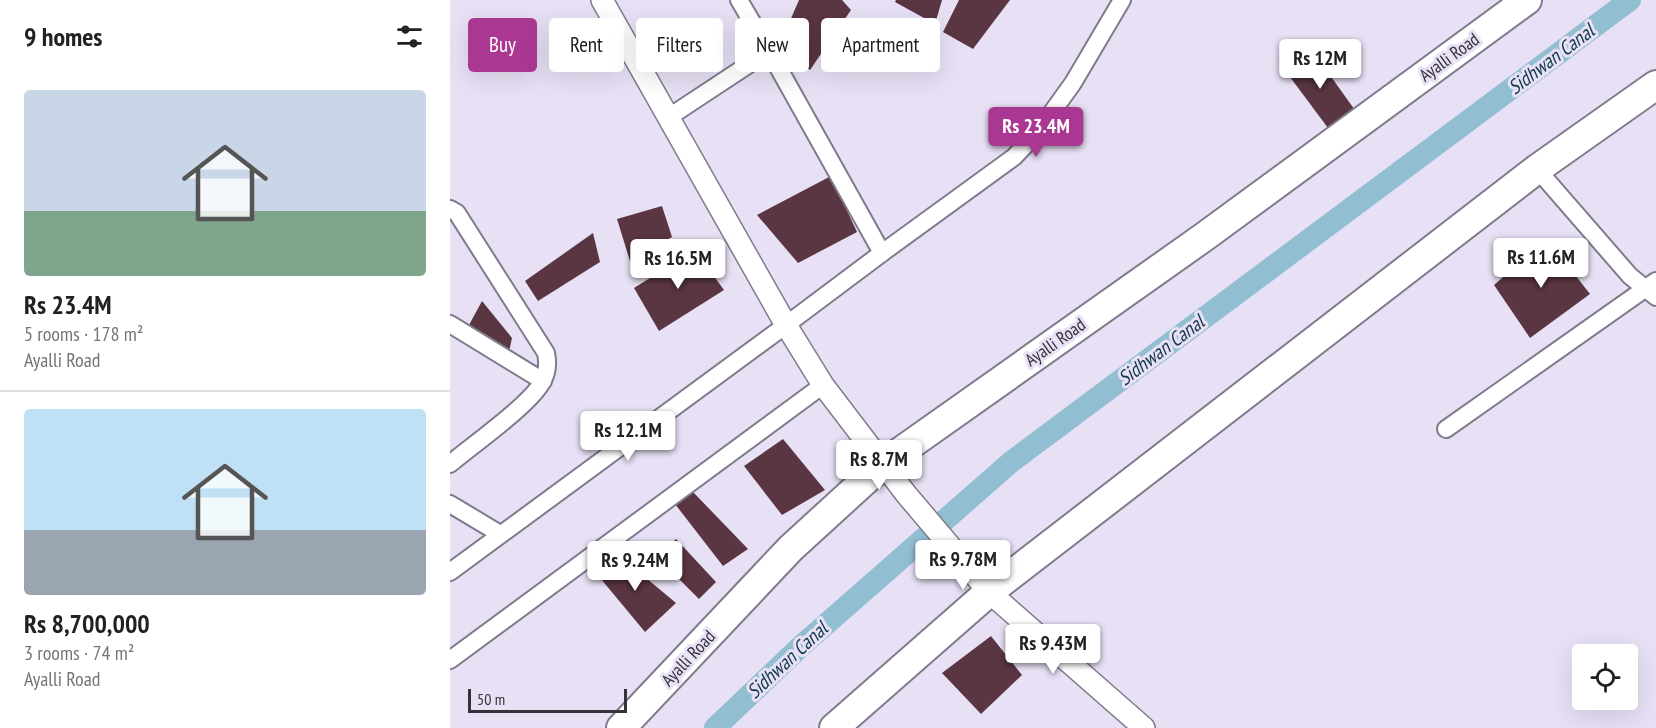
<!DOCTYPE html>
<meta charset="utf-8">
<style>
body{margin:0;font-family:"PT Sans Narrow",sans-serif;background:#f6f6f6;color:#202124;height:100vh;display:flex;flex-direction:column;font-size:22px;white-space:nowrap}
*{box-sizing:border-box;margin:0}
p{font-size:20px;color:#757577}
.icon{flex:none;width:33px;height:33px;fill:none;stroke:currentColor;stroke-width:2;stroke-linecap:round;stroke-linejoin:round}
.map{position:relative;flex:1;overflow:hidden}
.details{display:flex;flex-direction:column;background:#fff;width:450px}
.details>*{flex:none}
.banner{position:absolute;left:18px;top:18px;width:570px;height:54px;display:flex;gap:12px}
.tools{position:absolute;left:1122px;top:644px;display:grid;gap:12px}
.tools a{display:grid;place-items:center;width:66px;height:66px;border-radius:6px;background:#fff;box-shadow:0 6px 24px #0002;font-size:30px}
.scale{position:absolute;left:18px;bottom:15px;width:159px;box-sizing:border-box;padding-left:6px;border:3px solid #35323a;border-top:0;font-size:16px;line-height:21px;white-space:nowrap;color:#35323a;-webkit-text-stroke:4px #e8e1f6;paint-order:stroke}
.price{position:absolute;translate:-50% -51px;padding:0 14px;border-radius:6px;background:#fff;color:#222;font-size:20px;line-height:39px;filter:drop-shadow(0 2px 3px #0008)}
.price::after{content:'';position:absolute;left:50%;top:36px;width:18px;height:14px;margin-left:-9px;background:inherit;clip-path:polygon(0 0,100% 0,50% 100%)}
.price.selected{background:#aa3791;color:#fff}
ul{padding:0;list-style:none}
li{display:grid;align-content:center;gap:12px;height:318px;padding:0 24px}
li+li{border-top:2px solid #e0e0e0}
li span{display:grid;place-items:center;height:186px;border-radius:6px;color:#555}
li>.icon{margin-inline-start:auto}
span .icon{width:108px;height:108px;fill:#fffc;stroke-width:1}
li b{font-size:26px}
h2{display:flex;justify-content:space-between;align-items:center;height:72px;padding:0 24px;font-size:26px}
.pill{padding:0 21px;border-radius:6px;background:#fff;box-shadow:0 6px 24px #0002;font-size:21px;line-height:54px}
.pill.selected{background:#aa3791;color:#fff}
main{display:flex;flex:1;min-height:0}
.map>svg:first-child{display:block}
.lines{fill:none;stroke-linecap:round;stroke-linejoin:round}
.canal{stroke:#92bed2;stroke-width:22}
.building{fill:#5a3642}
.minor-casing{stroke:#807a8d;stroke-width:20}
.tertiary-casing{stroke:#807a8d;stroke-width:24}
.trunk-casing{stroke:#807a8d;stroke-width:32}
.minor{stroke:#fff;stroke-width:16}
.tertiary{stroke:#fff;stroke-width:21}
.trunk{stroke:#fff;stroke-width:28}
.labels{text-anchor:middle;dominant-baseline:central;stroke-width:6;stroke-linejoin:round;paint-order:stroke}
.street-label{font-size:18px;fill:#35323a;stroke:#e8e1f6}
.water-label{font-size:20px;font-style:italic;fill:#123948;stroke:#e8e1f6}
</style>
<main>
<section class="details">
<h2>9 homes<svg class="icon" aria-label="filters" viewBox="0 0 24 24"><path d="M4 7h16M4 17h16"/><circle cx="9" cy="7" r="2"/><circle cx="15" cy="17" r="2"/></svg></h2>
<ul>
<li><span style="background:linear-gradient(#c9d6e8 65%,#7fa58c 0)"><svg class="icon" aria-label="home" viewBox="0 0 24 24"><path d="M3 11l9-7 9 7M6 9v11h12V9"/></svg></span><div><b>Rs 23.4M</b><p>5 rooms · 178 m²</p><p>Ayalli Road</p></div></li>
<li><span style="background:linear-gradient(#bfe0f5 65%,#9aa5b1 0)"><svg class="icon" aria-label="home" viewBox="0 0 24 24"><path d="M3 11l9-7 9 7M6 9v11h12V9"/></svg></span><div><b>Rs 8,700,000</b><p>3 rooms · 74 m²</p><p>Ayalli Road</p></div></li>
</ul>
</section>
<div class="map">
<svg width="1206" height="728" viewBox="0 0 1206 728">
<rect width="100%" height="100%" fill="#e8e1f6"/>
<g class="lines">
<!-- canal -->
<path class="canal" d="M265 728 350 647 561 462 1180 0"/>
</g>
<!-- building -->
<g class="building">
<path d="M349 0H392L401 10 360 70 329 46Z"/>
<path d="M446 0H492L485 24 445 2Z"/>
<path d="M509 0H560L523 49 493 32Z"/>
<path d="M862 50 907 113 881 132 831 65Z"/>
<path d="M381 176 407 232 348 263 307 215Z"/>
<path d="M212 206 222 237 180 261 167 219Z"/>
<path d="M143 233 150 262 88 301 75 281Z"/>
<path d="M1097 239 1140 294 1080 338 1044 285Z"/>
<path d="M245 250 274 290 209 331 184 288Z"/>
<path d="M32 301 62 338 59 352 19 325Z"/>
<path d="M333 439 375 490 332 515 294 466Z"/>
<path d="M243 492 298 549 273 566 225 504Z"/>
<path d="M226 539 266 582 249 599 207 557Z"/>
<path d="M166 553 226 603 195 632 146 573Z"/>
<path d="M541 636 572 675 531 714 492 673Z"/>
</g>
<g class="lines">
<!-- minor casing -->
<g class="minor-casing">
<g id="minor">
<path d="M219 117 319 51 289 0"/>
<path d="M1087 169 1180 276 1206 297"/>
<path d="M0 209 7 213 96 353C98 363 98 371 93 380 84 402 21 446 0 464"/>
<path d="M432 253 564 157 587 133 623 83 672 0"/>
<path d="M0 324 93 381"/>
<path d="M996 429 1206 281"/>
<path d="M0 504 50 534"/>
<path d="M0 572 336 325 432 253 319 51"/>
<path d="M0 660 373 385"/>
</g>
</g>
<!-- tertiary casing -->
<g class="tertiary-casing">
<path id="tertiary" d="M152 0 336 325 373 385 456 494 539 592 694 728"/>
</g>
<!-- trunk casing -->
<g class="trunk-casing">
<g id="trunk">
<path d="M171 728 341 548 433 464 754 237 1077 0"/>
<path d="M384 728 539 592 1087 169 1206 85"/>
</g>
</g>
<!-- minor -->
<use href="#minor" class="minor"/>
<!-- tertiary -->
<use href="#tertiary" class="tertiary"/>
<!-- trunk -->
<use href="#trunk" class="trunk"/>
</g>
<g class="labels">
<!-- street labels -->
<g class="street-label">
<text transform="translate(999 57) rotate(-36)">Ayalli Road</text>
<text transform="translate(605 342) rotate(-35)">Ayalli Road</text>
<text transform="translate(238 658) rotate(-47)">Ayalli Road</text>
</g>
<!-- water labels -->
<g class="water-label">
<text transform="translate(1101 59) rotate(-37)">Sidhwan Canal</text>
<text transform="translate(711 350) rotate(-37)">Sidhwan Canal</text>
<text transform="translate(337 660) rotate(-43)">Sidhwan Canal</text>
</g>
</g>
</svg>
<div class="tools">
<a><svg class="icon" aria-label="locate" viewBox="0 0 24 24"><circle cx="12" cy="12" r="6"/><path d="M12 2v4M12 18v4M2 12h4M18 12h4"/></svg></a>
</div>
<div class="scale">50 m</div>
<b class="price" style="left:870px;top:90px">Rs 12M</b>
<b class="price selected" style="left:586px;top:158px">Rs 23.4M</b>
<b class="price" style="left:1091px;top:289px">Rs 11.6M</b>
<b class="price" style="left:228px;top:290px">Rs 16.5M</b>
<b class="price" style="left:178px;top:462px">Rs 12.1M</b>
<b class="price" style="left:429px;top:491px">Rs 8.7M</b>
<b class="price" style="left:513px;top:591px">Rs 9.78M</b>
<b class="price" style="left:185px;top:592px">Rs 9.24M</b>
<b class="price" style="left:603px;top:675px">Rs 9.43M</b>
<div class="banner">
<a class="pill selected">Buy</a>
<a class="pill">Rent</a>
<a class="pill">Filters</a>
<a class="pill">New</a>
<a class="pill">Apartment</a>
</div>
</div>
</main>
